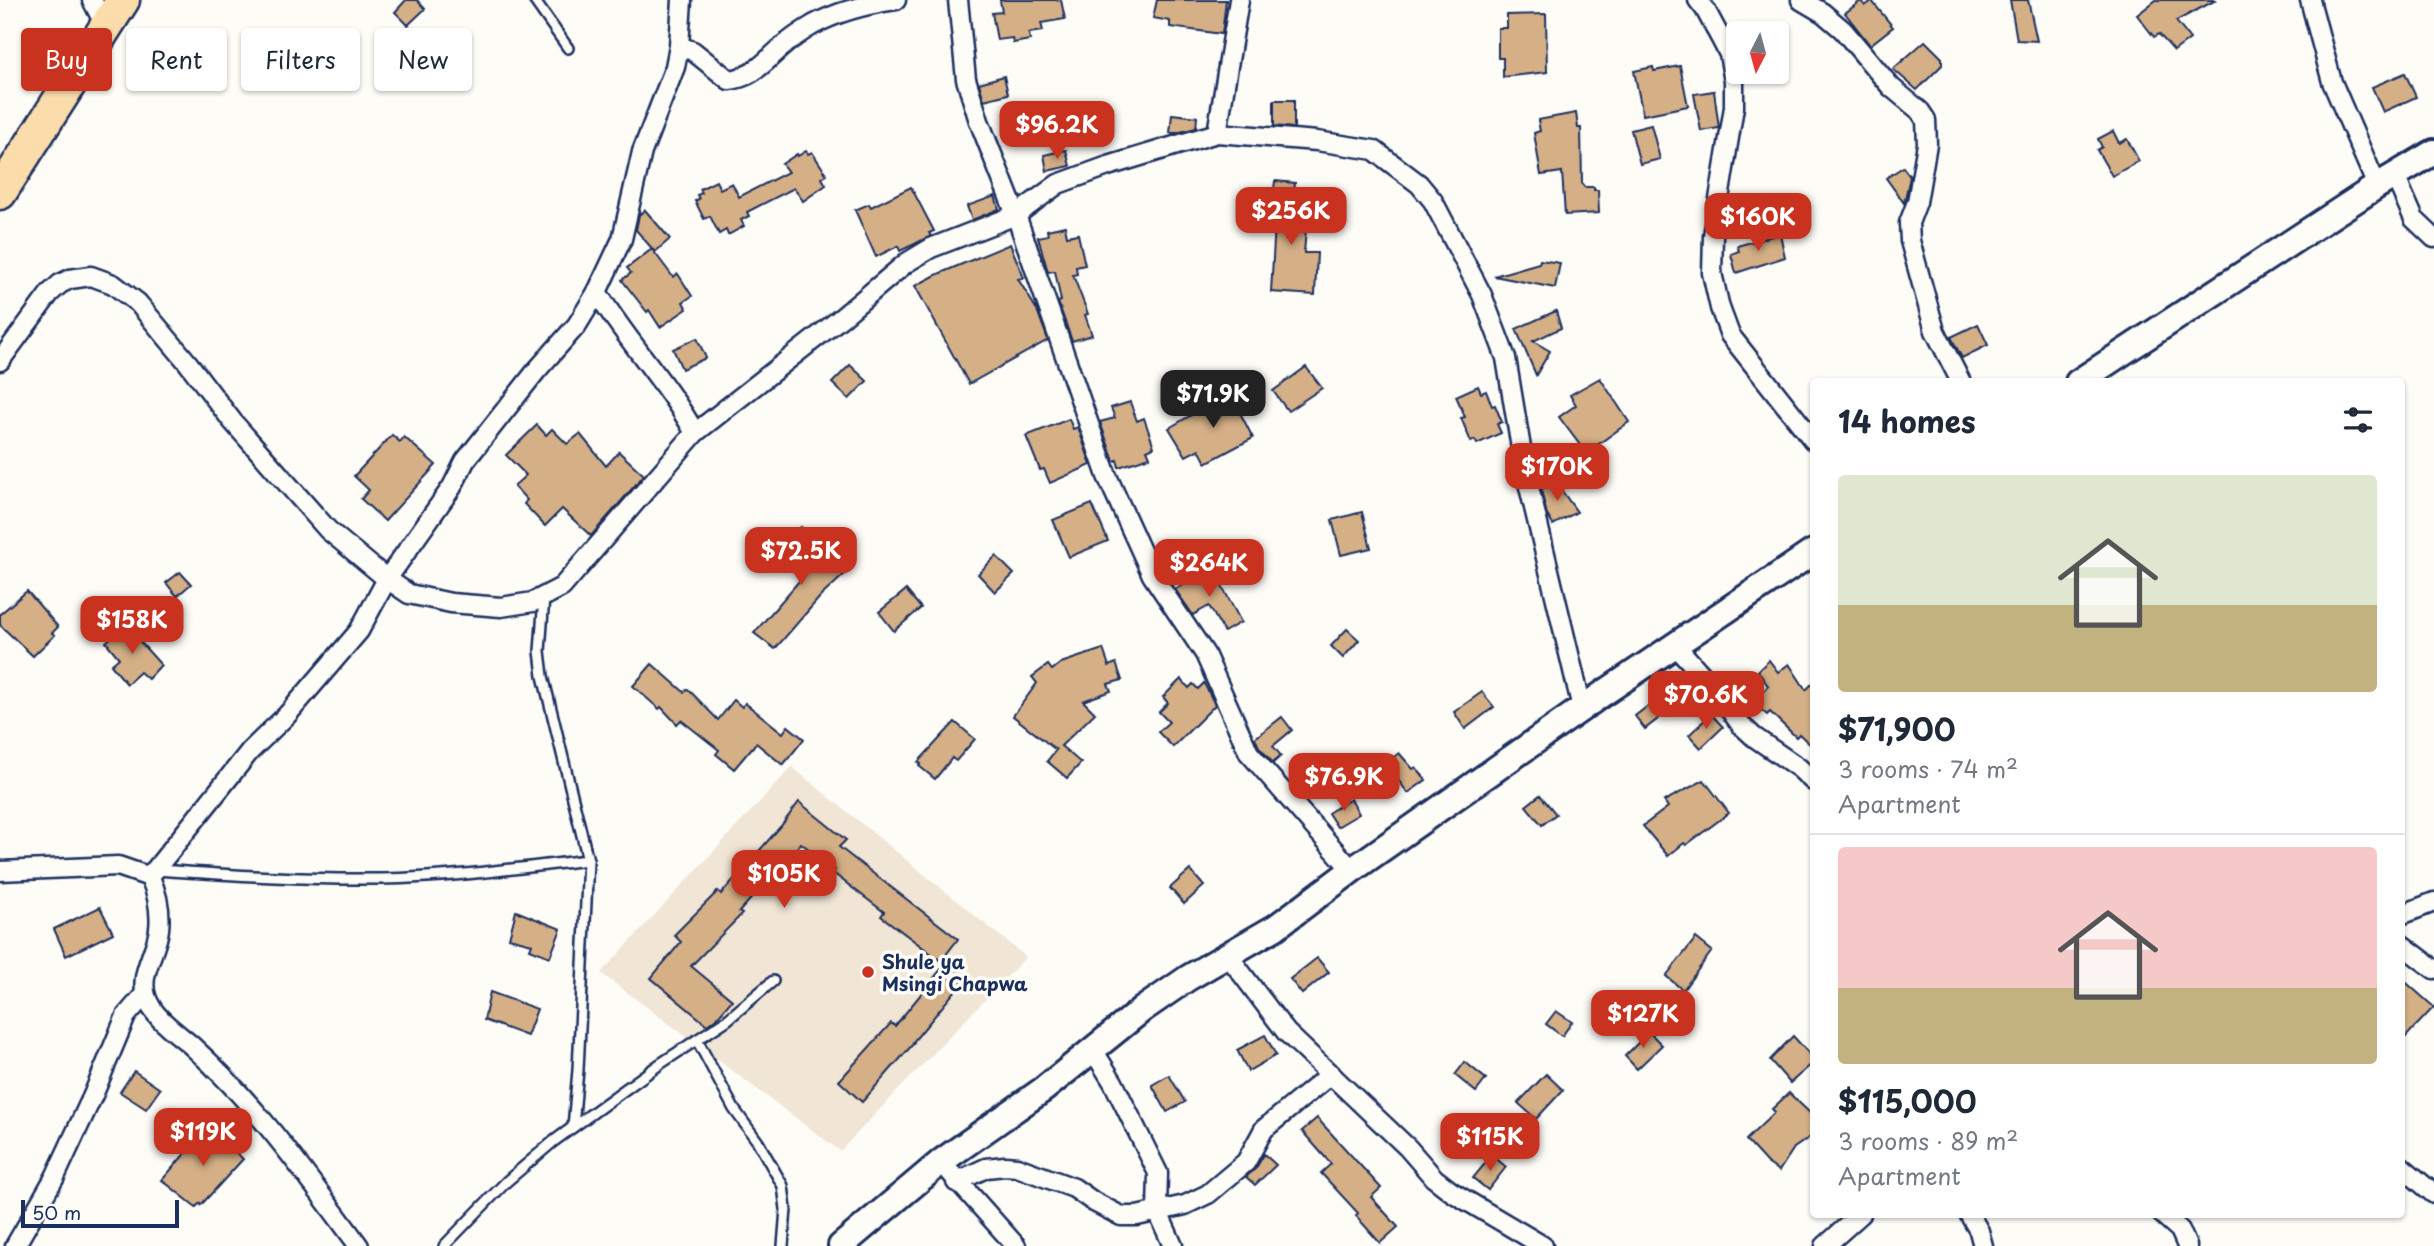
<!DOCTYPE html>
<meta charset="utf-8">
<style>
body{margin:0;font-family:"Playpen Sans",sans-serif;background:#f2f2f3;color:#1f2937;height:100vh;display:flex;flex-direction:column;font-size:26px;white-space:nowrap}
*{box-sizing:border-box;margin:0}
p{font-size:23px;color:#747a83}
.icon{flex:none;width:38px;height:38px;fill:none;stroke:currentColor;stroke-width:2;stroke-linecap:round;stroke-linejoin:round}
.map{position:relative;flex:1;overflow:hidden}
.details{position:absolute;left:1810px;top:378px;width:595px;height:840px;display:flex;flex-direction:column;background:#fff;border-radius:7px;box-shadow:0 2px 5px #0004}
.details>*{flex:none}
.top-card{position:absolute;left:21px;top:28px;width:665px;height:63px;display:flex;gap:14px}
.needle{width:46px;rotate:186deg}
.fabs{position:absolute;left:1726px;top:21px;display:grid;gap:14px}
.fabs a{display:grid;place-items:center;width:63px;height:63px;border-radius:7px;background:#fff;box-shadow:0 2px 5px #0004;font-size:35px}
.scale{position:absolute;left:21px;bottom:18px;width:158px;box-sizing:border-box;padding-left:7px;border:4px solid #1b2f5e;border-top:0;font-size:19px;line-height:24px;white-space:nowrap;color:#1b2f5e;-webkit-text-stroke:5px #fdfcf7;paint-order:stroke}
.price{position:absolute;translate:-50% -60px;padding:0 16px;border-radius:14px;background:#c8321e;color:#fff;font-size:23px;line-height:46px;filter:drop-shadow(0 2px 4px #0008)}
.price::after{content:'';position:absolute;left:50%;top:42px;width:21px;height:16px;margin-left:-10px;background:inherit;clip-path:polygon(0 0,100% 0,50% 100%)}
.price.current{background:#222;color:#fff}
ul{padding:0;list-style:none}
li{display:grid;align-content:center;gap:14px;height:371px;padding:0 28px}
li+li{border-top:2px solid #e0e1e3}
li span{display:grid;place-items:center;height:217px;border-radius:7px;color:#555}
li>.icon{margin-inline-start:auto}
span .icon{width:126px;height:126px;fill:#fffc;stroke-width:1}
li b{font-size:30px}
h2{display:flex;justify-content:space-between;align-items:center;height:84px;padding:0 28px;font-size:30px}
.pill{padding:0 24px;border-radius:7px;background:#fff;box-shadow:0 2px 5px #0004;font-size:24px;line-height:63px}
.pill.current{background:#c8321e;color:#fff}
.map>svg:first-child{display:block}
.built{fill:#f1e5d5}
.building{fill:#d5b087;stroke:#1b2f5e;stroke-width:2}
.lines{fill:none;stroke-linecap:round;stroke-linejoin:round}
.lane-casing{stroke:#1b2f5e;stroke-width:14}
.street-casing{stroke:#1b2f5e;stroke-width:23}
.secondary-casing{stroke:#1b2f5e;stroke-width:30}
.highway-casing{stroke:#1b2f5e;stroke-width:37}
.lane{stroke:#fdfcf7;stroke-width:9}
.street{stroke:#fdfcf7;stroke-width:18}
.secondary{stroke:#fdfcf7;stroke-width:24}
.highway{stroke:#fbddab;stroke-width:32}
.poi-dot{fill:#c8321e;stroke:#fdfcf7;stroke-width:2.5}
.labels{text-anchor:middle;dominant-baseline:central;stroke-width:7;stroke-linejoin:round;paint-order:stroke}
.poi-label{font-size:19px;font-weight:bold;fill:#1b2f5e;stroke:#fdfcf7;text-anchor:start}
</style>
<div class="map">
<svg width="2434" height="1246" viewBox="0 0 2434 1246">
<rect width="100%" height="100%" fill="#fdfcf7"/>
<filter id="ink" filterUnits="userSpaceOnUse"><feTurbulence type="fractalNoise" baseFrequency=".0143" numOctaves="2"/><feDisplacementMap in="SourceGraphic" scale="14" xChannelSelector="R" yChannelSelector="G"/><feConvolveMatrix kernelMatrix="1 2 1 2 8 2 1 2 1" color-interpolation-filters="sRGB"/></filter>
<g filter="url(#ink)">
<!-- built -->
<path class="built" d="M792 767 1026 957 840 1151 601 973Z"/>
<!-- building -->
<g class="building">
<path d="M406 0H417L425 9 408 25 395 12Z"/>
<path d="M1000 0H1061L1065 19 1041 23 1043 31 1029 33 1030 40 1013 43 1012 38 997 40 992 13 1002 12Z"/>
<path d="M1157 0H1226L1222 34 1170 27V21L1153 18Z"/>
<path d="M2010 0H2028L2037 41 2017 40Z"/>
<path d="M2156 0H2216L2176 21 2190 39 2174 51 2159 34 2154 37 2137 15Z"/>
<path d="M1861 1 1865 6 1872 1 1893 27 1870 45 1845 13Z"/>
<path d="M1546 14 1547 72 1503 77V58H1498V28H1507V15Z"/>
<path d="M1925 41 1942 58V65L1917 90 1893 69Z"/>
<path d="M1680 66 1688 106 1643 115 1634 71 1653 67 1654 71Z"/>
<path d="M2405 73 2416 97 2383 112 2372 87Z"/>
<path d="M1004 76 1008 94 984 100 979 83Z"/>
<path d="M1714 91 1719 128 1701 131 1694 94Z"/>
<path d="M1274 100H1294V128L1274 126Z"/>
<path d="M1576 113 1578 128H1581L1582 183 1584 187H1594V190H1598L1599 213 1565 215 1562 172 1541 175 1534 133 1540 131 1538 120Z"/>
<path d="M1172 114 1197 117 1196 128 1176 133H1170Z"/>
<path d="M1651 125 1660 159 1640 164 1631 130Z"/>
<path d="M2113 131 2119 143 2127 139 2139 161 2112 176 2097 150 2102 147 2098 139Z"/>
<path d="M1066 150 1070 166 1047 171 1044 155Z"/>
<path d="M806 151 808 154 812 152 827 175 822 178 826 185 803 201 794 188 747 212 749 216 741 220 744 226 728 235 726 230 719 234 710 216 704 219 695 201 699 199 697 195 702 193 700 189 716 181 720 189 732 183 739 197 788 172 782 164 797 154 798 156Z"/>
<path d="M1903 167 1910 177 1904 203 1886 178Z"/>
<path d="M1275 181 1295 183 1292 215 1307 217 1304 253H1317L1315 295 1271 292 1276 206H1272Z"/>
<path d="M911 187 934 231 929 233 931 236 900 251 898 246 876 257 855 210 869 204 871 207Z"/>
<path d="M995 196 999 209 972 220 967 206Z"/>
<path d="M645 210 670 239 655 252 636 230 639 215Z"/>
<path d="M1065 226 1067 236 1078 234 1085 265 1076 267 1077 274 1073 275 1088 314 1085 315 1092 335 1072 341 1058 302 1061 301 1055 271 1048 272 1038 237 1048 235 1047 230Z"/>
<path d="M1780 234 1785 257 1736 273 1731 254 1739 251 1737 246Z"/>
<path d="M1010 244 1024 278 1018 279 1037 310 1048 340 969 384 915 286 936 275Z"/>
<path d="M652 249 673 277 678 274 692 296 683 302 687 309 660 327 649 310 647 312 622 280 631 273 627 268Z"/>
<path d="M1540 260 1560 263 1555 288 1494 276 1539 263Z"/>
<path d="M1556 311 1561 328 1533 341 1550 351 1536 375 1516 329Z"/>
<path d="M1978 324 1988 345 1962 358 1951 337Z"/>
<path d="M697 338 706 358 682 369 673 349Z"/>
<path d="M850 365 867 381 849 399 832 383Z"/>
<path d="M1306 367 1322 388 1288 411 1273 391Z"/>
<path d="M1600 378 1629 422 1586 453 1559 417 1576 405 1570 395Z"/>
<path d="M1478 386 1481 393 1486 391 1492 406 1495 405 1502 422 1497 424 1501 433 1477 444 1475 440 1471 442 1461 418 1465 417 1456 396Z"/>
<path d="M1231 395 1253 438 1206 463 1199 449 1186 456 1169 428 1207 406Z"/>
<path d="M1130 402 1137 421 1144 418 1154 447 1147 450 1150 457 1119 467 1117 460 1114 461 1100 422 1115 418 1111 408Z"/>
<path d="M1069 419 1073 429 1078 427 1091 465 1050 483 1044 469 1040 470 1026 436Z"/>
<path d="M537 425 546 435 552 429 567 444 580 434 606 466 619 452 644 475 591 536 562 509 545 526 524 504 527 500 514 486 526 475 506 455Z"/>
<path d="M392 435 400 442 404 437 436 465 385 521 361 499 369 490 354 476Z"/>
<path d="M1554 480 1577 512 1553 525 1547 515 1541 490Z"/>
<path d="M1092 504 1108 541 1069 557 1053 520Z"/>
<path d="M1362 512 1371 548 1341 555 1332 520Z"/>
<path d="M801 527 846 573 820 597 775 649 754 633 806 573 781 546Z"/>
<path d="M996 556 1014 574 995 592 978 574Z"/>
<path d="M1213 569 1241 622 1224 632 1209 606 1193 615 1175 589Z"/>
<path d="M180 572 191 584 177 596 166 583Z"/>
<path d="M906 590 921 608 894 631 879 612Z"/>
<path d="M27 591 58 627 52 633 55 635 33 656 0 625V614Z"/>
<path d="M125 625 161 665 148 679 140 672 127 684 111 665 119 658 106 642Z"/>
<path d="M1347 629 1359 640 1343 658 1331 646Z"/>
<path d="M1103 649 1109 666 1116 663 1122 680 1108 684 1111 691 1083 701 1095 713 1061 746 1081 763 1067 778 1047 761 1056 750 1013 716 1037 683 1032 677 1048 665 1052 670 1061 663Z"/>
<path d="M1769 660 1778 672 1789 664 1806 690 1813 683V747L1799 734 1796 737 1770 712 1767 715 1753 703 1768 686 1758 671Z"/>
<path d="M652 664 684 692 688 689 718 720 734 700 742 707 745 703 783 733 788 726 804 739 783 765 756 743 734 769 716 754 719 750 681 720 677 724 661 707 659 709 633 686Z"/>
<path d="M1181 679 1189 688 1193 684 1198 689 1204 683 1215 705 1173 747 1158 732 1169 722 1159 712 1168 703 1163 697Z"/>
<path d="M1482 692 1494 707 1465 729 1454 712Z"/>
<path d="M1657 699 1667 712 1645 729 1635 716Z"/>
<path d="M1711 714 1723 727 1701 748 1689 735Z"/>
<path d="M1282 717 1292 730 1273 746 1281 756 1273 763 1259 747 1255 738Z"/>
<path d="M955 722 975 739 956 761 952 758 935 779 919 766 921 764 918 762Z"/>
<path d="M1399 753 1413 769 1416 767 1426 780 1408 793 1386 764Z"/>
<path d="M1704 780 1729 813 1686 845 1684 843 1668 856 1643 826 1668 807 1664 801Z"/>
<path d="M1540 795 1556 814 1542 825 1526 806Z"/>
<path d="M1351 799 1359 814 1337 827 1328 813Z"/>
<path d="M799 802 846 840 839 847 958 939 941 961 881 916 884 912 833 873 835 870 801 843 739 912 742 914 691 966 732 1000 716 1019 707 1025 651 978 681 942 674 935 718 891 721 894 781 826Z"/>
<path d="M1190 870 1204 886 1184 904 1170 888Z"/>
<path d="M100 907 113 933 66 956 54 929Z"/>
<path d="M516 911 561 929 550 957 530 949 532 944 509 938Z"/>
<path d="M1696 938 1712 951 1683 990 1666 976Z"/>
<path d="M1317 958 1329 972 1302 994 1290 979Z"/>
<path d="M947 962 966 978 913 1042 914 1043 862 1102 839 1081 891 1023 895 1026Z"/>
<path d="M2401 978 2434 1007 2401 1042Z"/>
<path d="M490 992 537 1009 527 1036 484 1020Z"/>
<path d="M1556 1011 1572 1022 1562 1036 1546 1024Z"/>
<path d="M1649 1032 1662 1045 1637 1069 1625 1056Z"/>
<path d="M1265 1035 1276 1055 1248 1071 1237 1050Z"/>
<path d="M1793 1036 1813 1058V1063L1790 1083 1770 1060Z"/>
<path d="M1465 1062 1486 1079 1476 1092 1455 1075Z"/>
<path d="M134 1071 160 1089 146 1109 120 1092Z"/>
<path d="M1546 1074 1563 1090 1536 1119 1518 1103Z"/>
<path d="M1169 1075 1185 1102 1167 1112 1152 1085Z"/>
<path d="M1789 1093 1813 1116V1135L1794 1148 1779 1171 1767 1163 1746 1140 1775 1112 1772 1109Z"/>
<path d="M1317 1118 1381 1188 1371 1197 1398 1227 1380 1243 1356 1216 1358 1213 1321 1173 1331 1164 1302 1131Z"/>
<path d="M208 1127 243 1159 201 1205 200 1203 196 1207 162 1180Z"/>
<path d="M1264 1154 1276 1165 1255 1185 1246 1177 1256 1168Z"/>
<path d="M1492 1155 1506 1167 1488 1190 1473 1178Z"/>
</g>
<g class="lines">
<!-- lane casing -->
<g class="lane-casing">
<g id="lane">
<path d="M534 0 568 48"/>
<path d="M544 597 540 651 543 676 588 860 578 1070 573 1127"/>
<path d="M157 870C231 875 306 880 381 879 448 878 521 868 588 860"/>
<path d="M697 1040 734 1109 758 1142 783 1186 786 1209 783 1246"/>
<path d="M444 1246 507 1181 554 1141 660 1064 727 1020 773 981"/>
</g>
</g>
<!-- street casing -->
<g class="street-casing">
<g id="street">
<path d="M92 0 106 27"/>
<path d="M958 0 966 79 979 121 1016 215 1107 476 1152 575 1205 654 1249 753 1352 870"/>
<path d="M1698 0 1705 9 1729 54 1734 81V107L1713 236 1712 273 1720 308 1730 335 1813 440"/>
<path d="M1801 0 1823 13 1843 30 1891 87 1920 111 1926 120 1927 144 1917 202 1909 223 1910 241 1935 331 1961 382"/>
<path d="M2310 0 2332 82 2377 186"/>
<path d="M679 46 693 51 729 80C754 77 764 62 782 47 791 39 803 31 813 25 839 11 867 4 896 0"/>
<path d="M1217 133 1239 0"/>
<path d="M2395 176 2414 219 2434 238"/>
<path d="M597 292C627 341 667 383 695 433"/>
<path d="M0 361 50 293 60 284 70 279 91 276 113 284 138 303 188 363 233 422 328 530 387 579 409 594 451 603 501 607 533 602 562 587 695 433 841 318 906 263 931 248 1016 215 1058 184 1108 166 1217 133 1317 141 1374 150 1419 184 1433 201 1482 295 1506 358 1524 466 1582 708"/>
<path d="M1676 646 1717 692 1741 725 1754 737 1799 768 1813 781"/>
<path d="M0 871 118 866 150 877C157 893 161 911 159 929 157 951 139 973 146 996 153 1018 176 1032 192 1046 257 1105 307 1176 359 1246"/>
<path d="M147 876 155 870 250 751 287 715 359 631 387 579 452 487 465 461 537 370 577 325 597 292 622 239 642 152 675 67 679 46 682 0"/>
<path d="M2401 915 2434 902"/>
<path d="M2401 944 2434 969"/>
<path d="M1227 954 1286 1032 1408 1148 1434 1178 1452 1192 1543 1246"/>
<path d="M1093 1050 1113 1082 1158 1173 1157 1210 1173 1246"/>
<path d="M2401 1166 2434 1194"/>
<path d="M950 1172 1016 1246"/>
<path d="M956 1182 986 1168 1005 1166 1017 1167 1074 1188 1094 1202 1121 1216H1137L1185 1205 1208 1194 1246 1162 1264 1129 1331 1074"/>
<path d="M1969 1214 1979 1231 1983 1246"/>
<path d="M2162 1214 2180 1230 2187 1246"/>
<path d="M15 1246 55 1177 94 1093 126 1016 145 994"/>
<path d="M1825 1246 1861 1214"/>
</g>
</g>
<!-- secondary casing -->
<g class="secondary-casing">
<g id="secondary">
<path d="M2078 382 2377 186 2434 152"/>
<path d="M841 1246 942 1161 1044 1089 1143 1009 1188 978 1276 927 1352 870 1601 695 1813 552"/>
</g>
</g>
<!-- highway casing -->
<g class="highway-casing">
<path id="highway" d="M0 193 123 0"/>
</g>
<!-- lane -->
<use href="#lane" class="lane"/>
<!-- street -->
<use href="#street" class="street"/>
<!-- secondary -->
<use href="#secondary" class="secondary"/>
<!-- highway -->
<use href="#highway" class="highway"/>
</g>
</g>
<!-- markers -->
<circle class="poi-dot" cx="868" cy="972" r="7"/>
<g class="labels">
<!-- poi labels -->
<g class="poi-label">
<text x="882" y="961">Shule ya<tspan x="882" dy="22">Msingi Chapwa</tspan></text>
</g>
</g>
</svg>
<div class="fabs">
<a><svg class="needle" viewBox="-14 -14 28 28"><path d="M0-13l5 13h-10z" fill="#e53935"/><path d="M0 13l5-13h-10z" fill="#747a83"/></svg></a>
</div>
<div class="scale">50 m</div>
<b class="price" style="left:1057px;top:161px">$96.2K</b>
<b class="price" style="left:1291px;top:247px">$256K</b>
<b class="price" style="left:1758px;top:253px">$160K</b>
<b class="price current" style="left:1213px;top:430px">$71.9K</b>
<b class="price" style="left:1557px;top:503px">$170K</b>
<b class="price" style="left:801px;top:587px">$72.5K</b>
<b class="price" style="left:1209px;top:599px">$264K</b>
<b class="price" style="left:132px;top:656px">$158K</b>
<b class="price" style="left:1706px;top:731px">$70.6K</b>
<b class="price" style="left:1344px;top:813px">$76.9K</b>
<b class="price" style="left:784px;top:910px">$105K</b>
<b class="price" style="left:1643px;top:1050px">$127K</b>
<b class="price" style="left:203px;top:1168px">$119K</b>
<b class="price" style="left:1490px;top:1173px">$115K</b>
<div class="top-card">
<a class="pill current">Buy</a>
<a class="pill">Rent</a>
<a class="pill">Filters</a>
<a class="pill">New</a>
</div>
<section class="details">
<h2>14 homes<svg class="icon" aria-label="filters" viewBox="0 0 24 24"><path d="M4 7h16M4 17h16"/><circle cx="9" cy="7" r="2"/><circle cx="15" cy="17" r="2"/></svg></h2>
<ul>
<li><span style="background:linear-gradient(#dfe7d0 60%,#c2b280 0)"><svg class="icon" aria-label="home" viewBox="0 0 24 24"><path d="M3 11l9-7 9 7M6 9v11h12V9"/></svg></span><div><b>$71,900</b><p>3 rooms · 74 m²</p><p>Apartment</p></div></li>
<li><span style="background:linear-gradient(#f6c9c9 65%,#c2b280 0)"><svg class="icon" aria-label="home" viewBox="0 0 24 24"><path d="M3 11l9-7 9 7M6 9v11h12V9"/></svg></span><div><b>$115,000</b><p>3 rooms · 89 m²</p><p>Apartment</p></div></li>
</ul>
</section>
</div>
